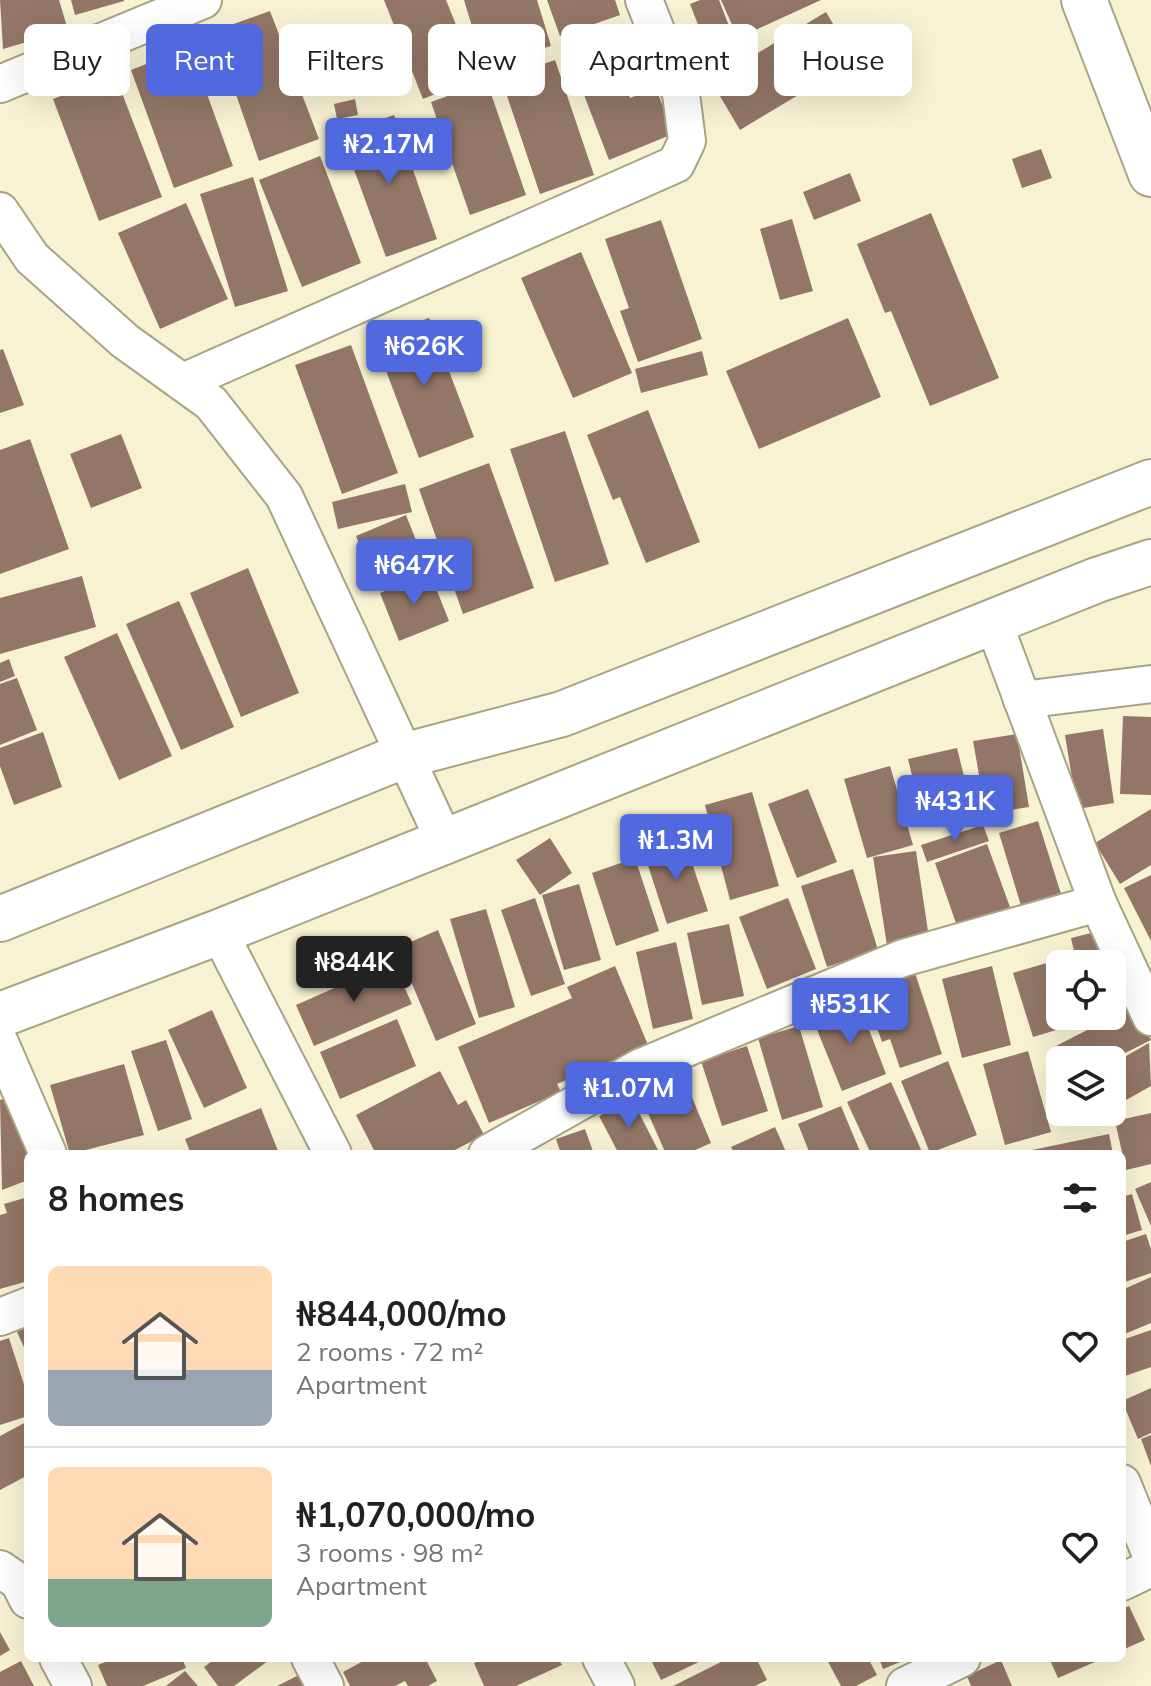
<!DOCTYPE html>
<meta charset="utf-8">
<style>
body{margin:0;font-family:Mulish,sans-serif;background:#f2f2f2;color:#202124;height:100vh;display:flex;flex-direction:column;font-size:30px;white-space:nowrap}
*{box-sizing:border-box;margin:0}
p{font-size:26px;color:#757577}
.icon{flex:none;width:44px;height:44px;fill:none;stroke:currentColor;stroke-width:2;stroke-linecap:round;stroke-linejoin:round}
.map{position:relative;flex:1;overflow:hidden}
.side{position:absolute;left:24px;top:1150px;width:1102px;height:512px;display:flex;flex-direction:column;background:#fff;border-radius:12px;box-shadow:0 8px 32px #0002}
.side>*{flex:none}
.hud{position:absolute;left:24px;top:24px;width:1104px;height:72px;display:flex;gap:16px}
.controls{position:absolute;left:1046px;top:950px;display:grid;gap:16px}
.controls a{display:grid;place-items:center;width:80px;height:80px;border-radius:12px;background:#fff;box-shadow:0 8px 32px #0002;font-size:40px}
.price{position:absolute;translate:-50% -68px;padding:0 18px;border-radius:8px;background:#5169df;color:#fff;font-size:26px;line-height:52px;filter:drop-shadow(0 2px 4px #0008)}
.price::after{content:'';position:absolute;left:50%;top:48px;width:24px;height:18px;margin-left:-12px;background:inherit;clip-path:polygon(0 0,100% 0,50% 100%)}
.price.selected{background:#222;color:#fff}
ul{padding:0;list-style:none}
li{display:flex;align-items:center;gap:24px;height:200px;padding:0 24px}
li+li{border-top:2px solid #e0e0e0}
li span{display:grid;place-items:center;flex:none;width:224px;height:160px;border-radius:12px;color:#555}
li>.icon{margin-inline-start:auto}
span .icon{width:96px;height:96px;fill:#fffc;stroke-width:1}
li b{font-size:34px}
h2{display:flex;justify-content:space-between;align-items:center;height:96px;padding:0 24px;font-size:34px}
.pill{padding:0 28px;border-radius:12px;background:#fff;box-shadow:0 8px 32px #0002;font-size:28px;line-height:72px}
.pill.selected{background:#5169df;color:#fff}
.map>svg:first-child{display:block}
.building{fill:#937667}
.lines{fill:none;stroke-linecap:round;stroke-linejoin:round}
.minor-casing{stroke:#a8a385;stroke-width:40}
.tertiary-casing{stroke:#a8a385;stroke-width:48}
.minor{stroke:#fff;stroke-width:36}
.tertiary{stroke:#fff;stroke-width:44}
</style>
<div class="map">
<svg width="1151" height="1686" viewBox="0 0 1151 1686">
<rect width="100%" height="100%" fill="#f7f2d2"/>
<!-- building -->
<g class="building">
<path d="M0 0H59L68 30 3 49Z"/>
<path d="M71 0H124V1L75 15Z"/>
<path d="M384 0H446L477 77 423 99Z"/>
<path d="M464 0H537L551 46 484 66Z"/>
<path d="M547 0H615L620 15 560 36Z"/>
<path d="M700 0H719L737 47 711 58 690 4Z"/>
<path d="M721 0H821L738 38Z"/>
<path d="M270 11 319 139 259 161 214 31Z"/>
<path d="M826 12 855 61 740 130 711 81Z"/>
<path d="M190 47 233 166 174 188 131 70Z"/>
<path d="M613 54 630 98 656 88 673 134 609 160 574 69Z"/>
<path d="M362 57 369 86 343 93 336 63Z"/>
<path d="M555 60 594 175 540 194 501 78Z"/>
<path d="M115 75 162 197 99 221 53 99Z"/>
<path d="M487 82 526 195 470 215 431 102Z"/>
<path d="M355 99 358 115 337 119 334 104Z"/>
<path d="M394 115 437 239 386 257 341 134Z"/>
<path d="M1041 149 1052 178 1022 188 1012 159Z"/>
<path d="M320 156 361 263 302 287 259 180Z"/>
<path d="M850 173 861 201 814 220 803 192Z"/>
<path d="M253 177 288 291 235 307 200 194Z"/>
<path d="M186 203 228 299 160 329 118 233Z"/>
<path d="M931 213 999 378 930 406 891 311 885 313 857 244Z"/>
<path d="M792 219 813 291 780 300 760 229Z"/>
<path d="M661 220 702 339 638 362 620 311 629 308 605 239Z"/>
<path d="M581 252 632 373 573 398 521 278Z"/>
<path d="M429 318 474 437 419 458 374 339Z"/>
<path d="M848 318 881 397 759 449 726 371Z"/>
<path d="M351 345 398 473 342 494 295 365Z"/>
<path d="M3 349 24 405 0 413V350Z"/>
<path d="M702 351 708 375 641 393 635 369Z"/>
<path d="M648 410 700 542 646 563 620 497 613 500 587 435Z"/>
<path d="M565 431 609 564 555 582 510 449Z"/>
<path d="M121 434 142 488 91 508 70 454Z"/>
<path d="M30 439 69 549 0 574V450Z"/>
<path d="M489 463 534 588 463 614 419 489Z"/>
<path d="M405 484 412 512 338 529 332 502Z"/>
<path d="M406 515 427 568 376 588 356 536Z"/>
<path d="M248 568 299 693 241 717 190 593Z"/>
<path d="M430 573 449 621 399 641 380 593Z"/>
<path d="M82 576 96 627 0 654V598Z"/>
<path d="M179 601 234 727 181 750 126 624Z"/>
<path d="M117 633 172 756 119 780 64 657Z"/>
<path d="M9 659 15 676 0 682V663Z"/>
<path d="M17 678 37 730 0 745V684Z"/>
<path d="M1123 716 1151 717V795L1120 794Z"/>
<path d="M1103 729 1114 803 1077 809 1065 735Z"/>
<path d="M43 732 62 787 14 805 0 766V748Z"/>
<path d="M1017 734 1029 807 986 814 973 741Z"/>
<path d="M957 748 974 817 935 826 926 790 916 792 908 759Z"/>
<path d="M890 766 913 845 867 858 844 779Z"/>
<path d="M808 789 837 862 797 878 768 804Z"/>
<path d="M752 792 779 886 730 900 705 805Z"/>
<path d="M1151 809V865L1120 884 1095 843Z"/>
<path d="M1038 821 1062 897 1022 909 999 833Z"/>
<path d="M983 825 989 841 927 862 921 845Z"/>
<path d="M550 838 572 873 540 895 516 860Z"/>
<path d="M684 839 708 911 667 924 644 853Z"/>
<path d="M987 844 1010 907 957 926 935 863Z"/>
<path d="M916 851 929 938 887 945 873 857Z"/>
<path d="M635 858 659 931 616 946 592 873Z"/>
<path d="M853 869 878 950 827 967 801 886Z"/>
<path d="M1151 875V941L1124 888Z"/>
<path d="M579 884 601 960 564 970 542 895Z"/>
<path d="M535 898 565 984 531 996 501 910Z"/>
<path d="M788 898 816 969 767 989 739 917Z"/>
<path d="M486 909 515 1007 479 1018 450 919Z"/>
<path d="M729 924 744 996 702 1005 687 933Z"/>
<path d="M438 930 476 1024 436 1041 397 948Z"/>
<path d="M1103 930 1111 964H1077L1071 938Z"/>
<path d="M676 942 693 1019 653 1029 636 952Z"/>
<path d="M1064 958 1066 964H1060V1016H1081L1083 1022 1033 1037 1013 973Z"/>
<path d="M393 962 412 1004 314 1046 296 1005Z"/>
<path d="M615 966 648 1045 557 1084 561 1092 489 1123 458 1047 572 998 567 987Z"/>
<path d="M992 966 1011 1045 962 1058 942 979Z"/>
<path d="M915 973 942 1054 900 1068 890 1039 882 1042 864 991Z"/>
<path d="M1112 973 1121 1006 1112 1008Z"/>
<path d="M858 1001 886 1074 842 1091 813 1020Z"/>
<path d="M1134 1006 1151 1040 1111 1060H1061L1054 1047Z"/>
<path d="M212 1010 247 1088 204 1108 168 1030Z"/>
<path d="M397 1019 416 1066 340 1099 320 1052Z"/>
<path d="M799 1026 823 1107 782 1120 758 1038Z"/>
<path d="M166 1040 192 1119 158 1131 131 1051Z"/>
<path d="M1149 1043 1151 1086 1112 1108V1064Z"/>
<path d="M747 1046 768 1111 722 1126 701 1061Z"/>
<path d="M1028 1051 1051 1132 1005 1145 983 1064Z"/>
<path d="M948 1061 977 1135 930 1153 901 1081Z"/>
<path d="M124 1064 144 1135 70 1154 50 1085Z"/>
<path d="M440 1071 458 1105 466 1100 484 1135 447 1154H376L356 1115Z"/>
<path d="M683 1076 711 1143 686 1154H666L640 1095Z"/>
<path d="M891 1082 923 1154H871L847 1102Z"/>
<path d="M11 1096 32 1154H28V1180L2 1190 0 1100Z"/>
<path d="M632 1099 660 1154H619L599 1116Z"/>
<path d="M841 1106 861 1154H810L798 1124Z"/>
<path d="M261 1108 278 1151 191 1154 185 1139Z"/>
<path d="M1151 1113V1164L1126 1170 1115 1121Z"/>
<path d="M775 1127 787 1154H735L731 1147Z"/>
<path d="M585 1129 594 1154H561L556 1139Z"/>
<path d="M1109 1134 1113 1154H1033L1032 1150Z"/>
<path d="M1151 1182V1226L1135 1189Z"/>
<path d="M1132 1194 1142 1230 1122 1236V1197Z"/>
<path d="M28 1197V1281L0 1289V1215L7 1213 4 1204Z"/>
<path d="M1146 1234 1151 1249V1273L1122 1283V1242Z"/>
<path d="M1151 1277V1323L1122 1335V1290Z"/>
<path d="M28 1327V1356L17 1332Z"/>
<path d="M1151 1330V1367L1122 1377V1340Z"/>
<path d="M9 1338 28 1397V1416L0 1425V1341Z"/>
<path d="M1151 1388V1433L1138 1439 1122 1401Z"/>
<path d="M28 1421V1475L0 1490V1436Z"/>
<path d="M1151 1435V1466L1141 1439Z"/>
<path d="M1129 1606 1145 1640 1122 1650V1609Z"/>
<path d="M0 1632 10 1650 0 1656Z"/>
<path d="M115 1658H182L186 1668 143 1686H107L98 1665Z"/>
<path d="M216 1658H272L234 1686H218L204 1667Z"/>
<path d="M369 1658H425L437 1681 428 1686H408L405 1681 395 1686H350L343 1672Z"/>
<path d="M486 1658H558L562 1665 516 1686H484L474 1663Z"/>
<path d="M650 1658H707L661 1680Z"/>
<path d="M729 1658H756L767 1680 755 1686H673Z"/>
<path d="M826 1658H868L877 1675 856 1686H841Z"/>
<path d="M879 1658H910L883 1669Z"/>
<path d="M1049 1658H1104L1058 1678Z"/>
<path d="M1001 1660 1012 1686H971L967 1676Z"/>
<path d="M21 1661 34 1686H0V1672Z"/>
<path d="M185 1671 198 1686H166Z"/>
<path d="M299 1675 305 1686H277Z"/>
</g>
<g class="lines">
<!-- minor casing -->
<g class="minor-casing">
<g id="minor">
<path d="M0 84 203 0"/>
<path d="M0 211 32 258 125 341 211 403 284 496 445 842"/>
<path d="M183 382 676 164 687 141 681 94 644 0"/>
<path d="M993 621 1098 903 1151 1017"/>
<path d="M1022 700 1151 684"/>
<path d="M219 932 333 1154"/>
<path d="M0 1043 48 1154"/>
<path d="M487 1154 641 1067 903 958 1098 903"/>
<path d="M0 1317 28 1306"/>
<path d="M1122 1483 1151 1555"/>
<path d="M0 1569 19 1582 28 1600"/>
<path d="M1122 1582 1151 1568"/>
<path d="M58 1658 73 1686"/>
<path d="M310 1658 325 1686"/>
<path d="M601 1658 616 1686"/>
<path d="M905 1686 962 1658"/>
</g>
</g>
<!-- tertiary casing -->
<g class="tertiary-casing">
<g id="tertiary">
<path d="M1084 0 1151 174"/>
<path d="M0 919 403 756 562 714 1151 482"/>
<path d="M0 1015 219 932 1097 580 1151 562"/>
</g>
</g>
<!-- minor -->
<use href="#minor" class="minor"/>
<!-- tertiary -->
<use href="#tertiary" class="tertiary"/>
</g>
</svg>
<div class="controls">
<a><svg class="icon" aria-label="locate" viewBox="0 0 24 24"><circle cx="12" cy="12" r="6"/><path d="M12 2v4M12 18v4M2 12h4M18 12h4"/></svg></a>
<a><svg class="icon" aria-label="layers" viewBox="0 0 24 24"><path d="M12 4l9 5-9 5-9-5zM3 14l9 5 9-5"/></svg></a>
</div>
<b class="price" style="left:389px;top:186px">₦2.17M</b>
<b class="price" style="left:424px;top:388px">₦626K</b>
<b class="price" style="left:414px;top:607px">₦647K</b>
<b class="price" style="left:955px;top:843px">₦431K</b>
<b class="price" style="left:676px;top:882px">₦1.3M</b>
<b class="price selected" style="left:354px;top:1004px">₦844K</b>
<b class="price" style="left:850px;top:1046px">₦531K</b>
<b class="price" style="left:629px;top:1130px">₦1.07M</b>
<div class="hud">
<a class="pill">Buy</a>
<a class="pill selected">Rent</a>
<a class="pill">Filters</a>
<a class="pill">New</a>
<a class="pill">Apartment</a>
<a class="pill">House</a>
</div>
<section class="side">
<h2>8 homes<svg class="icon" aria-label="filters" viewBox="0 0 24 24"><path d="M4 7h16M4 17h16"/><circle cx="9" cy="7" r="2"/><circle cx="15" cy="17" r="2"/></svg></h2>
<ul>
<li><span style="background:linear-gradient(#ffd9b3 65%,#9aa5b1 0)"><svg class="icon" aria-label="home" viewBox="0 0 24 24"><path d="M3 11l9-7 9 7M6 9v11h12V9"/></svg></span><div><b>₦844,000/mo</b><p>2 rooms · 72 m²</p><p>Apartment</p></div><svg class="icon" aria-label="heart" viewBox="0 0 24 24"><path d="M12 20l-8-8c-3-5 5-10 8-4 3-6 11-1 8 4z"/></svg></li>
<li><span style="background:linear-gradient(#ffd9b3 70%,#7fa58c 0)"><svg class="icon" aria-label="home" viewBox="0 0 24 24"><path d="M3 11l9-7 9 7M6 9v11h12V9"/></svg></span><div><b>₦1,070,000/mo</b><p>3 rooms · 98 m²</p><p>Apartment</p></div><svg class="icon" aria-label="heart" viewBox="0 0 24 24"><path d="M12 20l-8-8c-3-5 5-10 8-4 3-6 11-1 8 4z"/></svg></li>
</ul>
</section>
</div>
